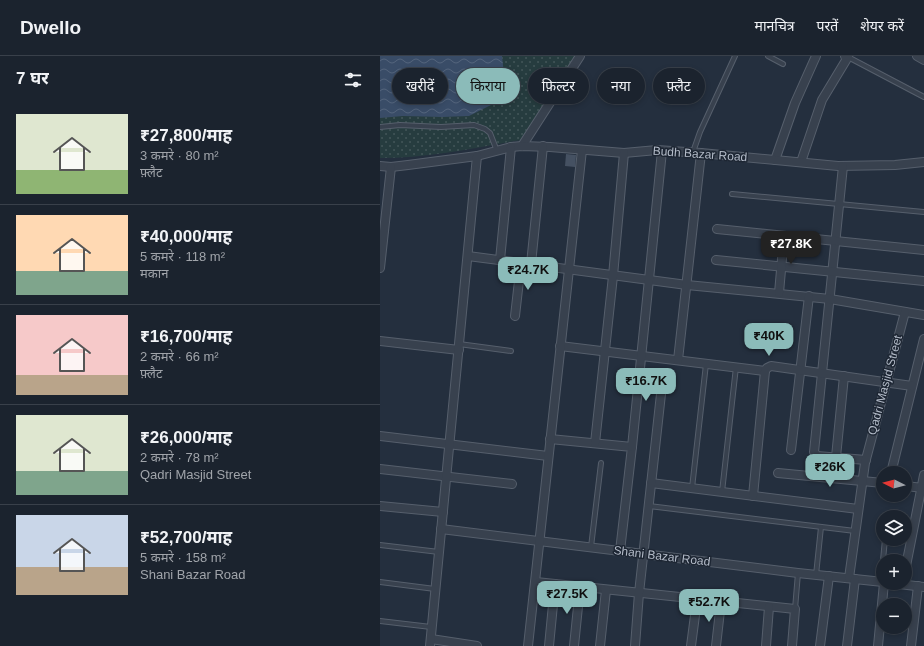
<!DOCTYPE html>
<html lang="hi">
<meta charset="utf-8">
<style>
body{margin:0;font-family:Arial,"Noto Sans Devanagari",sans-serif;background:#242b36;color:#f1f3f6;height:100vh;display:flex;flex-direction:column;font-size:15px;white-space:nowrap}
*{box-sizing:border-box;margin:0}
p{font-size:13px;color:#a0a4aa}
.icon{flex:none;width:22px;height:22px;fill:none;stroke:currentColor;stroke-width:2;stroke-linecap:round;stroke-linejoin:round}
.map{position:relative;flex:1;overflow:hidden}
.drawer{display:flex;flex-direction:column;background:#1b232e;width:380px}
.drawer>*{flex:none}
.top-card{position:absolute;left:12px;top:12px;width:380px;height:36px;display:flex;gap:8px}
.needle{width:26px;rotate:276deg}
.controls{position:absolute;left:496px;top:410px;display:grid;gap:8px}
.controls a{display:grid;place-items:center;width:36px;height:36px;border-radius:50%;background:#1b232e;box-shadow:0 2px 6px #0003,0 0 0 1px #39404a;font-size:20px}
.price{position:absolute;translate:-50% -34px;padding:0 9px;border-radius:8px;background:#8bbbb9;color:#111;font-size:13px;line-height:26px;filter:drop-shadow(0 1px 2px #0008)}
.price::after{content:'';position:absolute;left:50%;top:24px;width:12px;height:9px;margin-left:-6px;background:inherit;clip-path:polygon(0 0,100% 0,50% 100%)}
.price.current{background:#222;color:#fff}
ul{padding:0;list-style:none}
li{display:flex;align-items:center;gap:12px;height:100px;padding:0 16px}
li+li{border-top:1px solid #39404a}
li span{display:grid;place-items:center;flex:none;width:112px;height:80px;border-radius:0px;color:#555}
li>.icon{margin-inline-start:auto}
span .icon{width:48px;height:48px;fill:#fffc;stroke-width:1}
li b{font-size:17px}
h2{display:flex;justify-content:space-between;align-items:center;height:48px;padding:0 16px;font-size:17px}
.tag{padding:0 14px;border-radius:18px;background:#1b232e;box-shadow:0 2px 6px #0003,0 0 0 1px #39404a;font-size:14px;line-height:36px}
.tag.current{background:#8bbbb9;color:#111}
header{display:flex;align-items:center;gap:24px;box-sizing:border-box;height:56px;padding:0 20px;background:#1b232e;border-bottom:1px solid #39404a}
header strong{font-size:19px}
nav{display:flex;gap:22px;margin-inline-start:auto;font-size:14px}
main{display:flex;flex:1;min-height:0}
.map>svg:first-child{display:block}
.green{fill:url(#green-dots)}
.water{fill:url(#water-waves)}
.building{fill:#455162}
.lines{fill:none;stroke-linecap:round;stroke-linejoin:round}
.lane-casing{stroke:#565f6c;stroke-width:6}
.street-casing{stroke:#565f6c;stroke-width:10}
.lane{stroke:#38414e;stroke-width:4}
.street{stroke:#38414e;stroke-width:8}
.labels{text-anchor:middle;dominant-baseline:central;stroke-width:3;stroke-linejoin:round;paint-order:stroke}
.street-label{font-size:12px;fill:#b4bcc9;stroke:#1d2633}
</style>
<header>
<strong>Dwello</strong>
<nav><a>मानचित्र</a><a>परतें</a><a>शेयर करें</a></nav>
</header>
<main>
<section class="drawer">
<h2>7 घर<svg class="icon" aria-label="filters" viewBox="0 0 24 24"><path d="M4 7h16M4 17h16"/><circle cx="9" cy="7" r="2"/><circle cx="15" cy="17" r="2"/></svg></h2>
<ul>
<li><span style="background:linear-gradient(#dfe7d0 70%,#8fb573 0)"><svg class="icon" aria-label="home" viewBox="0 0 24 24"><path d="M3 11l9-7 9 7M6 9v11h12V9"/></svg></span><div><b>₹27,800/माह</b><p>3 कमरे · 80 m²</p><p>फ़्लैट</p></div></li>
<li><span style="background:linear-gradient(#ffd9b3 70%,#7fa58c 0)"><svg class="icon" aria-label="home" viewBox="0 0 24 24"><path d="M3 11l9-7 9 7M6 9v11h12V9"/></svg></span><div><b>₹40,000/माह</b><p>5 कमरे · 118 m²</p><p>मकान</p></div></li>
<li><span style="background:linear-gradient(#f6c9c9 75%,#b9a48a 0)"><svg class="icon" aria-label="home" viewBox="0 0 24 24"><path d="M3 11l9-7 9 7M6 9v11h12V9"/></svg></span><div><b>₹16,700/माह</b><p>2 कमरे · 66 m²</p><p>फ़्लैट</p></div></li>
<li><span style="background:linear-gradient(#dfe7d0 70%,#7fa58c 0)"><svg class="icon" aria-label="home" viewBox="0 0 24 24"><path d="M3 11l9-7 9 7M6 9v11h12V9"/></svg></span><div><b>₹26,000/माह</b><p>2 कमरे · 78 m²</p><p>Qadri Masjid Street</p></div></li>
<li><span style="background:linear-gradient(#c9d6e8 65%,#b9a48a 0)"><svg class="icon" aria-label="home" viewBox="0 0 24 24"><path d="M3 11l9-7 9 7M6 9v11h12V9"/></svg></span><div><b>₹52,700/माह</b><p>5 कमरे · 158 m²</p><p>Shani Bazar Road</p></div></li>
</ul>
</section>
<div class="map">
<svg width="544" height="590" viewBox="0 0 544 590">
<defs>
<pattern id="green-dots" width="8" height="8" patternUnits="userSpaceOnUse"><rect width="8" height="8" fill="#263c3f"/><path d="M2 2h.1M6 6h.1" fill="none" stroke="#435659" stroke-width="1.8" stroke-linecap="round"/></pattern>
<pattern id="water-waves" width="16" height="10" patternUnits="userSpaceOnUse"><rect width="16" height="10" fill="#394c67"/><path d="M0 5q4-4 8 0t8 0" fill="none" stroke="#53647b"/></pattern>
</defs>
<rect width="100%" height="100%" fill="#242f3e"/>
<!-- green -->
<path class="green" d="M0 0H195L141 84C94 92 47 102 0 102Z"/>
<!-- water -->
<path class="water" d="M0 0H122L125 27 111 49 89 60 62 61 23 60 0 62Z"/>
<!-- building -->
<path class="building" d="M186 98 196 99 195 111 185 110Z"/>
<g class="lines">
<!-- lane casing -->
<g class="lane-casing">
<g id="lane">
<path d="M388 0 403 8"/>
<path d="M468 1 544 41"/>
<path d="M0 71 20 69 61 71 94 69 105 73 110 77 117 95"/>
<path d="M313 96 320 76 355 0"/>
<path d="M352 138 544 156"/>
<path d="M79 288 131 295"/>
<path d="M312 432 326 308"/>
<path d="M342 436 356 311"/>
<path d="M269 450 475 475"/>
<path d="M0 489 59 496"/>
<path d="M211 491 221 407"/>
<path d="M436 519 441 471"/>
<path d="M501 525 505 483"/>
<path d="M0 526 55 533"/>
<path d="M415 553 418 517"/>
<path d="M0 565 51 571"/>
</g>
</g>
<!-- street casing -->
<g class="street-casing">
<g id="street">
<path d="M537 0 544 4"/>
<path d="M142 90 200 0"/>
<path d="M395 104 415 47 436 0"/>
<path d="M421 106 442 44 468 1 465 0"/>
<path d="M0 110 11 111 28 109 97 100 131 91 142 90 170 91 244 97 277 94 321 97 458 110 515 109 544 106"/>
<path d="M463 110 434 396 437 400 486 404"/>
<path d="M337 173 544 194"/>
<path d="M88 200 307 229 450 243 544 259"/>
<path d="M120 204 131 91"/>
<path d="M336 204 544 225"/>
<path d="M151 208 163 90"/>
<path d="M0 212 11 111"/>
<path d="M399 237 404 180"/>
<path d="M135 260 141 207"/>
<path d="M0 285 79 294"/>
<path d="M180 290 385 315"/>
<path d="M298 304 321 97"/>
<path d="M0 380 168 400"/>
<path d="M170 383 252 391 240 495"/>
<path d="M215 387 233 220 244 97"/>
<path d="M252 391 282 95"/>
<path d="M411 394 429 240"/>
<path d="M456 401 464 320"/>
<path d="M0 413 132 428"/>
<path d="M398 417 503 427"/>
<path d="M511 417 544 283"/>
<path d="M271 427 478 453"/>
<path d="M525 430 544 432"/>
<path d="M373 440 385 315 387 312 391 310 532 330"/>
<path d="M0 450 63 456"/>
<path d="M61 473 418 517 503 526"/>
<path d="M525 515 544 419"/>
<path d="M469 522 485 407 525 256"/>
<path d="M156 526 415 553 412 590"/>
<path d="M511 527 544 531"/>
<path d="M51 583 97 590"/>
<path d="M50 590 97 100"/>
<path d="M148 590 202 94"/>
<path d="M169 590 175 528"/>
<path d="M194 590 200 531"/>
<path d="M220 590 226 534"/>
<path d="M255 590 259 537 282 329"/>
<path d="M311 590 317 544"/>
<path d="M336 590 341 546"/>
<path d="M386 590 389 551"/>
<path d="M440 590 449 520"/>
<path d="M467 590 475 523"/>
<path d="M498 590 504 527"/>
<path d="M531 590 538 530"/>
</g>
</g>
<!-- lane -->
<use href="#lane" class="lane"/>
<!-- street -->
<use href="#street" class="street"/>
</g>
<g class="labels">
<!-- street labels -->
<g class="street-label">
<text transform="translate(320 98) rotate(4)">Budh Bazar Road</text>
<text transform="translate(505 329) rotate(-75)">Qadri Masjid Street</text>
<text transform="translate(282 500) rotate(7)">Shani Bazar Road</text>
</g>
</g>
</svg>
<div class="controls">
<a><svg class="needle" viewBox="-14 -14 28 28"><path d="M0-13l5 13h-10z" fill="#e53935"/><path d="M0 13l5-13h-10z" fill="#a0a4aa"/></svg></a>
<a><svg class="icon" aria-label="layers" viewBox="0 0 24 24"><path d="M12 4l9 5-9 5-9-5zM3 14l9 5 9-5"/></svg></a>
<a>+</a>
<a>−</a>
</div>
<b class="price current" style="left:411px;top:209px">₹27.8K</b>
<b class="price" style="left:148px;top:235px">₹24.7K</b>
<b class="price" style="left:389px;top:301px">₹40K</b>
<b class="price" style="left:266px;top:346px">₹16.7K</b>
<b class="price" style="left:450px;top:432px">₹26K</b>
<b class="price" style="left:187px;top:559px">₹27.5K</b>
<b class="price" style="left:329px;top:567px">₹52.7K</b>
<div class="top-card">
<a class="tag">खरीदें</a>
<a class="tag current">किराया</a>
<a class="tag">फ़िल्टर</a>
<a class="tag">नया</a>
<a class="tag">फ़्लैट</a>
</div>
</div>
</main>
